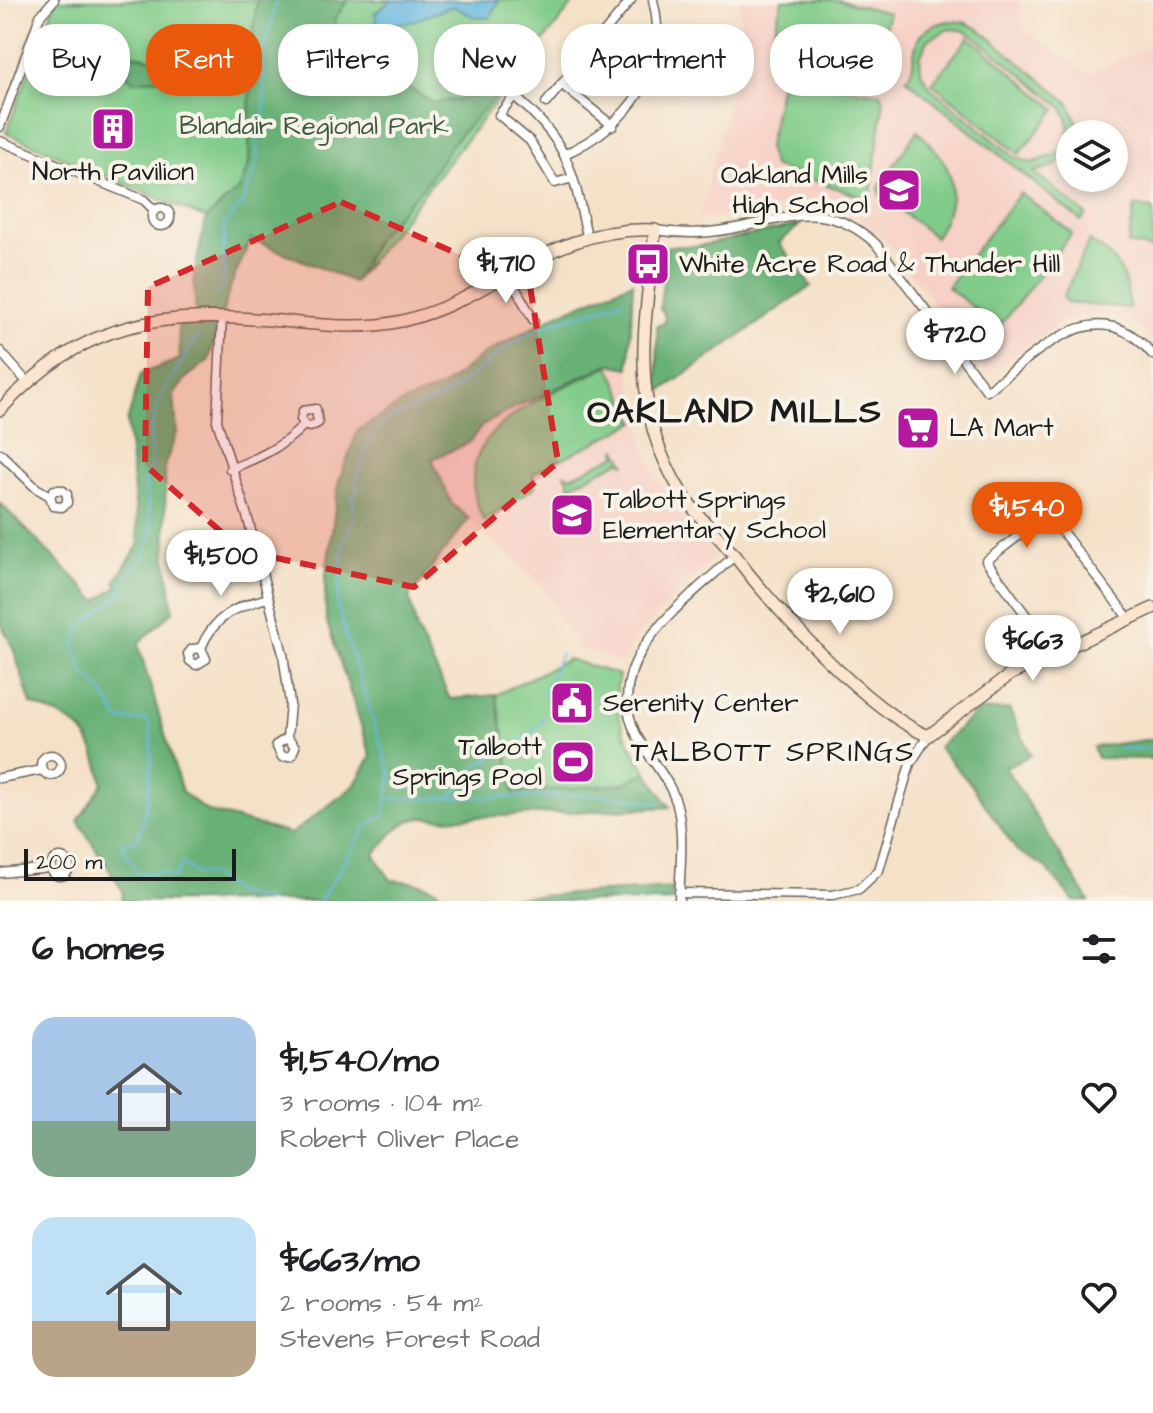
<!DOCTYPE html>
<meta charset="utf-8">
<style>
body{margin:0;font-family:"Architects Daughter",sans-serif;background:#f2f2f2;color:#202124;height:100vh;display:flex;flex-direction:column;font-size:30px;white-space:nowrap}
*{box-sizing:border-box;margin:0}
p{font-size:26px;color:#757577}
.icon{flex:none;width:44px;height:44px;fill:none;stroke:currentColor;stroke-width:2;stroke-linecap:round;stroke-linejoin:round}
.map{position:relative;height:901px;overflow:hidden}
.side{display:flex;flex-direction:column;background:#fff;flex:1}
.side>*{flex:none}
.top-card{position:absolute;left:24px;top:24px;width:1106px;height:72px;display:flex;gap:16px}
.fabs{position:absolute;left:1056px;top:120px;display:grid;gap:16px}
.fabs a{display:grid;place-items:center;width:72px;height:72px;border-radius:50%;background:#fff;box-shadow:0 4px 12px #0003;font-size:40px}
.scale{position:absolute;left:24px;bottom:20px;width:212px;box-sizing:border-box;padding-left:8px;border:4px solid #1c1c1c;border-top:0;font-size:22px;line-height:28px;white-space:nowrap;color:#1c1c1c;-webkit-text-stroke:6px #f7f3e8;paint-order:stroke}
.price{position:absolute;translate:-50% -68px;padding:0 18px;border-radius:28px;background:#fff;color:#222;font-size:26px;line-height:52px;filter:drop-shadow(0 2px 4px #0008)}
.price::after{content:'';position:absolute;left:50%;top:48px;width:24px;height:18px;margin-left:-12px;background:inherit;clip-path:polygon(0 0,100% 0,50% 100%)}
.price.on{background:#ea580c;color:#fff}
ul{padding:0;list-style:none}
li{display:flex;align-items:center;gap:24px;height:200px;padding:0 32px}
li span{display:grid;place-items:center;flex:none;width:224px;height:160px;border-radius:24px;color:#555}
li>.icon{margin-inline-start:auto}
span .icon{width:96px;height:96px;fill:#fffc;stroke-width:1}
li b{font-size:34px}
h2{display:flex;justify-content:space-between;align-items:center;height:96px;padding:0 32px;font-size:34px}
.chip{padding:0 28px;border-radius:32px;background:#fff;box-shadow:0 4px 12px #0003;font-size:28px;line-height:72px}
.chip.on{background:#ea580c;color:#fff}
.map>svg:first-child{display:block}
.built{fill:#f7d1c6;fill-rule:evenodd}
.green{fill:#81cc8a;stroke:#4e7453;stroke-width:2;fill-rule:evenodd}
.forest{fill:#68b076;stroke:#426649;stroke-width:2}
.water{fill:#63b8df;stroke:#406a7e;stroke-width:2}
.lines{fill:none;stroke-linecap:round;stroke-linejoin:round}
.stream{stroke:#63b8df;stroke-width:2}
.street-casing{stroke:#686158;stroke-width:11}
.secondary-casing{stroke:#686158;stroke-width:14}
.street{stroke:#fff;stroke-width:8}
.secondary{stroke:#fce5cf;stroke-width:11}
.marked{fill:#d62828;fill-opacity:0.2;stroke:#d62828;stroke-width:6;stroke-dasharray:16 10;stroke-linejoin:round}
.labels{text-anchor:middle;dominant-baseline:central;stroke-width:8;stroke-linejoin:round;paint-order:stroke}
.park-label{font-size:26px;fill:#3f5a42;stroke:#f7f3e8}
.poi-label{font-size:26px;fill:#1c1c1c;stroke:#f7f3e8;text-anchor:start}
.neighbourhood-label{font-size:28px;letter-spacing:2px;fill:#1c1c1c;stroke:#f7f3e8}
.district-label{font-size:34px;font-weight:bold;letter-spacing:2px;fill:#1c1c1c;stroke:#f7f3e8}
</style>
<div class="map">
<svg width="1153" height="901" viewBox="0 0 1153 901">
<rect width="100%" height="100%" fill="#f7f3e8"/>
<filter id="ink" filterUnits="userSpaceOnUse"><feTurbulence type="fractalNoise" baseFrequency=".0125" numOctaves="2"/><feDisplacementMap in="SourceGraphic" scale="16" xChannelSelector="R" yChannelSelector="G"/><feConvolveMatrix kernelMatrix="1 2 1 2 8 2 1 2 1" color-interpolation-filters="sRGB"/></filter>
<filter id="wash" filterUnits="userSpaceOnUse"><feTurbulence type="fractalNoise" baseFrequency=".006" numOctaves="4" result="noise"/><feDisplacementMap in="SourceGraphic" scale="32" xChannelSelector="R" yChannelSelector="G"/><feGaussianBlur stdDeviation="1.8" result="paint"/><feColorMatrix in="noise" values="0 0 0 0 0 0 0 0 0 0 0 0 0 0 0 0 0 1.4 0 .05"/><feComposite in="paint" operator="in"/></filter>
<g filter="url(#wash)">
<rect width="100%" height="100%" fill="#f5e1c8"/>
<!-- built -->
<g class="built">
<path d="M740 0H1019L1024 30 1089 73 1153 45V337L1122 317 1081 314 1060 322 988 374 886 241 857 216 831 205 802 202 734 216 699 217 740 57ZM1070 134H1114V178H1070Z"/>
<path d="M609 364 629 368 646 454 677 511 715 556 633 640 622 663 576 647 542 585 452 504 432 459 469 443 482 426 512 409Z"/>
</g>
<!-- green -->
<g class="green">
<path d="M56 0H576L354 282 6 133Z"/>
<path d="M782 0H838L889 13 874 71 771 43Z"/>
<path d="M948 21 964 22 979 29 1068 102 1077 121V134H1070V152L1056 165 1034 172 1086 215 1081 221 906 79C923 59 900 32 948 21ZM949 29 962 30 974 36 1062 107C1072 124 1071 141 1056 155L1031 163 1013 156 931 88 921 72 920 56 929 39Z"/>
<path d="M969 37 1056 109 1019 154 932 83Z"/>
<path d="M782 78 880 93 884 99 870 200 773 166 768 147Z"/>
<path d="M917 131C955 164 963 193 935 237L880 195 879 187Z"/>
<path d="M1020 193 1072 233 999 327 947 287Z"/>
<path d="M1135 206 1153 209V249L1128 244Z"/>
<path d="M1089 241C1117 255 1128 277 1129 308L1067 303 1063 297Z"/>
<path d="M609 366 636 422 533 473 535 487 484 521C438 430 546 397 609 366Z"/>
<path d="M616 448 626 465 620 461 574 484 572 490 565 474 571 477 617 455Z"/>
<path d="M568 659 619 675C610 712 627 742 647 772L622 784 514 793 496 695Z"/>
</g>
<!-- forest -->
<g class="forest">
<path d="M257 0H348L334 20 350 49 365 50 397 80 433 103 499 93 454 141 425 185 378 236 354 282 251 239 230 287 209 360 186 378 174 395 177 433 165 464 166 559 173 611 138 644 182 792 207 811 291 834 354 786 371 756 326 619 325 582 339 480 358 430 404 402 442 387 485 353 556 315 633 282 629 368 609 364 512 409 482 426 469 443 432 459 452 504 469 519 409 597 417 630 450 699 496 695 514 793 622 784 647 772 670 807 440 819C403 814 396 829 374 855L391 880C413 882 434 883 450 901H122L123 891 78 821 103 783C90 729 82 724 31 704L13 648 0 621V503L97 601 118 586 115 582 139 544 127 422 141 374 180 359 178 324H196L194 275 206 219 240 188 249 163 250 58Z"/>
<path d="M132 54 191 68 195 71V81L189 85 167 78 133 81 126 74Z"/>
<path d="M801 224 779 243 811 286 658 393 657 325 664 324 665 316 660 309 667 246H699Z"/>
<path d="M1009 709 1031 755 1005 767 1089 901H1074L1044 866 1017 851 970 783 938 747 978 711Z"/>
<path d="M1153 739V759L1097 758 1093 747Z"/>
<path d="M673 888 672 901H450Z"/>
</g>
<!-- water -->
<g class="water">
<path d="M392 0H497L498 2 489 18 474 17 453 6 407 23 378 25 375 13Z"/>
<path d="M576 747 587 768 561 781 558 776 567 770 559 755Z"/>
</g>
<g class="lines">
<!-- stream -->
<g class="stream">
<path d="M217 294 224 278V225L242 204 257 164V140L265 107 262 55 277 0"/>
<path d="M198 335 160 397 151 429V464L145 482 152 530 145 556 130 572 118 596 82 625 74 646 84 675 95 682 120 720H148C156 741 148 823 135 841L121 844 138 874 162 872 175 878 183 863 196 874H210L235 892 267 901"/>
<path d="M548 702 545 691 561 654"/>
<path d="M1118 748 1153 749"/>
<path d="M451 796C461 786 470 770 481 763 501 750 534 737 545 716"/>
<path d="M391 799 606 795 660 803"/>
<path d="M320 901 366 826 384 815 391 777 337 606 343 544 355 516 352 499 358 489C353 474 360 470 364 456 376 411 413 413 447 394 477 376 499 349 530 333 559 317 593 314 622 300"/>
</g>
</g>
</g>
<g filter="url(#ink)">
<g class="lines">
<!-- street casing -->
<g class="street-casing">
<g id="street">
<path d="M561 84 613 126"/>
<path d="M546 103 631 0"/>
<path d="M0 127 40 16 54 0"/>
<path d="M0 141 144 200 154 210"/>
<path d="M565 154C627 125 671 71 653 0"/>
<path d="M573 178 555 183 530 141 499 115 514 96C569 142 572 169 587 236"/>
<circle cx="161" cy="217" r="9"/>
<path d="M655 230C680 234 705 234 730 229 788 219 825 198 876 244L987 391C1037 353 1097 286 1153 355"/>
<path d="M507 273 534 321"/>
<path d="M222 317 217 421 248 519 283 654 290 704 287 738 295 747 291 756 282 757 276 745 287 738"/>
<path d="M0 351 27 382"/>
<path d="M0 453 36 488 50 496 53 506 62 507 67 503V494L62 490H54L50 496"/>
<path d="M230 469C258 458 283 447 304 425L301 419 303 411 316 409 318 423 310 427 304 425"/>
<path d="M201 648 192 649 188 654 190 661 196 665 206 659 201 648C214 616 237 606 268 598"/>
<path d="M1054 653 986 561 1048 513 1129 619"/>
<circle cx="51" cy="765" r="10"/>
<path d="M0 778 42 770"/>
<circle cx="60" cy="867" r="9"/>
<path d="M0 873 51 868"/>
<path d="M679 893 833 895 859 889 879 870 910 764 928 736"/>
<path d="M679 901C680 872 684 838 678 809 672 781 649 759 636 734 599 658 687 601 734 556"/>
</g>
</g>
<!-- secondary casing -->
<g class="secondary-casing">
<g id="secondary">
<path d="M0 410C86 318 162 311 281 321 322 325 362 330 402 321 497 299 548 225 655 230 649 289 637 353 649 411 654 439 666 467 680 490 695 515 716 533 734 555 775 609 866 709 928 736"/>
<path d="M928 736 1011 674 1153 608"/>
</g>
</g>
<!-- street -->
<use href="#street" class="street"/>
<!-- secondary -->
<use href="#secondary" class="secondary"/>
</g>
</g>
<!-- marked area -->
<path class="marked" d="M341 202 530 286 558 462 414 587 243 551 145 465 148 287Z"/>
<!-- icons -->
<defs>
<g id="building-square" transform="scale(2.3)"><rect x="-9" y="-9" width="18" height="18" rx="4" fill="#b5179e" stroke="#f7f3e8"/><path d="M-4-6H4V6H1V3H-1V6H-4ZM-2.5-4.3h1.7v1.8h-1.7ZM.8-4.3h1.7v1.8H.8ZM-2.5-1h1.7V.8h-1.7ZM.8-1h1.7V.8H.8Z" fill="#fff"/></g>
<g id="school-square" transform="scale(2.3)"><rect x="-9" y="-9" width="18" height="18" rx="4" fill="#b5179e" stroke="#f7f3e8"/><path d="M0-5L7-2L0 1L-7-2ZM-4 1L0 2.5L4 1V4Q0 6-4 4Z" fill="#fff"/></g>
<g id="bus-square" transform="scale(2.3)"><rect x="-9" y="-9" width="18" height="18" rx="4" fill="#b5179e" stroke="#f7f3e8"/><path d="M-5-6H5V4H4V6H2V4H-2V6H-4V4H-5ZM-3.5-4V0h7V-4ZM-3.5 1.2v1.5H-2V1.2ZM2 1.2v1.5H3.5V1.2Z" fill="#fff"/></g>
<g id="supermarket-square" transform="scale(2.3)"><rect x="-9" y="-9" width="18" height="18" rx="4" fill="#b5179e" stroke="#f7f3e8"/><path d="M-6-5.5h2.5l.6 2H6L4.5 2H-2.5L-4.4-4H-6ZM-1.5 3.2a1.3 1.3 0 1 0 .1 0ZM3 3.2a1.3 1.3 0 1 0 .1 0Z" fill="#fff"/></g>
<g id="civic-square" transform="scale(2.3)"><rect x="-9" y="-9" width="18" height="18" rx="4" fill="#b5179e" stroke="#f7f3e8"/><path d="M-.6-6.5H3V-4.5H.6V-3L4-1V1h2V6H-6V1h2V-1L-.6-3ZM-1.2 2.5V6h2.4V2.5Z" fill="#fff"/></g>
<g id="stadium-square" transform="scale(2.3)"><rect x="-9" y="-9" width="18" height="18" rx="4" fill="#b5179e" stroke="#f7f3e8"/><path d="M0-5a6.5 5 0 1 0 0 10a6.5 5 0 1 0 0-10ZM-3.5-1.8h7v3.6h-7Z" fill="#fff"/></g>
</defs>
<g fill-rule="evenodd">
<use href="#building-square" x="113" y="129"/>
<use href="#school-square" x="899" y="190"/>
<use href="#bus-square" x="648" y="264"/>
<use href="#supermarket-square" x="918" y="428"/>
<use href="#school-square" x="572" y="515"/>
<use href="#civic-square" x="572" y="703"/>
<use href="#stadium-square" x="573" y="762"/>
</g>
<g class="labels">
<!-- park labels -->
<g class="park-label">
<text x="314" y="126">Blandair Regional Park</text>
</g>
<!-- poi labels -->
<g class="poi-label">
<text x="113" y="172" text-anchor="middle">North Pavilion</text>
<text x="868" y="175" text-anchor="end">Oakland Mills<tspan x="868" dy="30">High School</tspan></text>
<text x="679" y="264">White Acre Road &amp; Thunder Hill</text>
<text x="949" y="428">LA Mart</text>
<text x="603" y="500">Talbott Springs<tspan x="603" dy="30">Elementary School</tspan></text>
<text x="603" y="703">Serenity Center</text>
<text x="542" y="747" text-anchor="end">Talbott<tspan x="542" dy="30">Springs Pool</tspan></text>
</g>
<!-- neighbourhood labels -->
<g class="neighbourhood-label">
<text x="773" y="752">TALBOTT SPRINGS</text>
</g>
<!-- district labels -->
<g class="district-label">
<text x="735" y="412">OAKLAND MILLS</text>
</g>
</g>
</svg>
<div class="fabs">
<a><svg class="icon" aria-label="layers" viewBox="0 0 24 24"><path d="M12 4l9 5-9 5-9-5zM3 14l9 5 9-5"/></svg></a>
</div>
<div class="scale">200 m</div>
<b class="price" style="left:506px;top:305px">$1,710</b>
<b class="price" style="left:955px;top:376px">$720</b>
<b class="price on" style="left:1027px;top:550px">$1,540</b>
<b class="price" style="left:221px;top:598px">$1,500</b>
<b class="price" style="left:840px;top:636px">$2,610</b>
<b class="price" style="left:1033px;top:683px">$663</b>
<div class="top-card">
<a class="chip">Buy</a>
<a class="chip on">Rent</a>
<a class="chip">Filters</a>
<a class="chip">New</a>
<a class="chip">Apartment</a>
<a class="chip">House</a>
</div>
</div>
<section class="side">
<h2>6 homes<svg class="icon" aria-label="filters" viewBox="0 0 24 24"><path d="M4 7h16M4 17h16"/><circle cx="9" cy="7" r="2"/><circle cx="15" cy="17" r="2"/></svg></h2>
<ul>
<li><span style="background:linear-gradient(#a9c7e8 65%,#7fa58c 0)"><svg class="icon" aria-label="home" viewBox="0 0 24 24"><path d="M3 11l9-7 9 7M6 9v11h12V9"/></svg></span><div><b>$1,540/mo</b><p>3 rooms · 104 m²</p><p>Robert Oliver Place</p></div><svg class="icon" aria-label="heart" viewBox="0 0 24 24"><path d="M12 20l-8-8c-3-5 5-10 8-4 3-6 11-1 8 4z"/></svg></li>
<li><span style="background:linear-gradient(#bfe0f5 65%,#b9a48a 0)"><svg class="icon" aria-label="home" viewBox="0 0 24 24"><path d="M3 11l9-7 9 7M6 9v11h12V9"/></svg></span><div><b>$663/mo</b><p>2 rooms · 54 m²</p><p>Stevens Forest Road</p></div><svg class="icon" aria-label="heart" viewBox="0 0 24 24"><path d="M12 20l-8-8c-3-5 5-10 8-4 3-6 11-1 8 4z"/></svg></li>
</ul>
</section>
